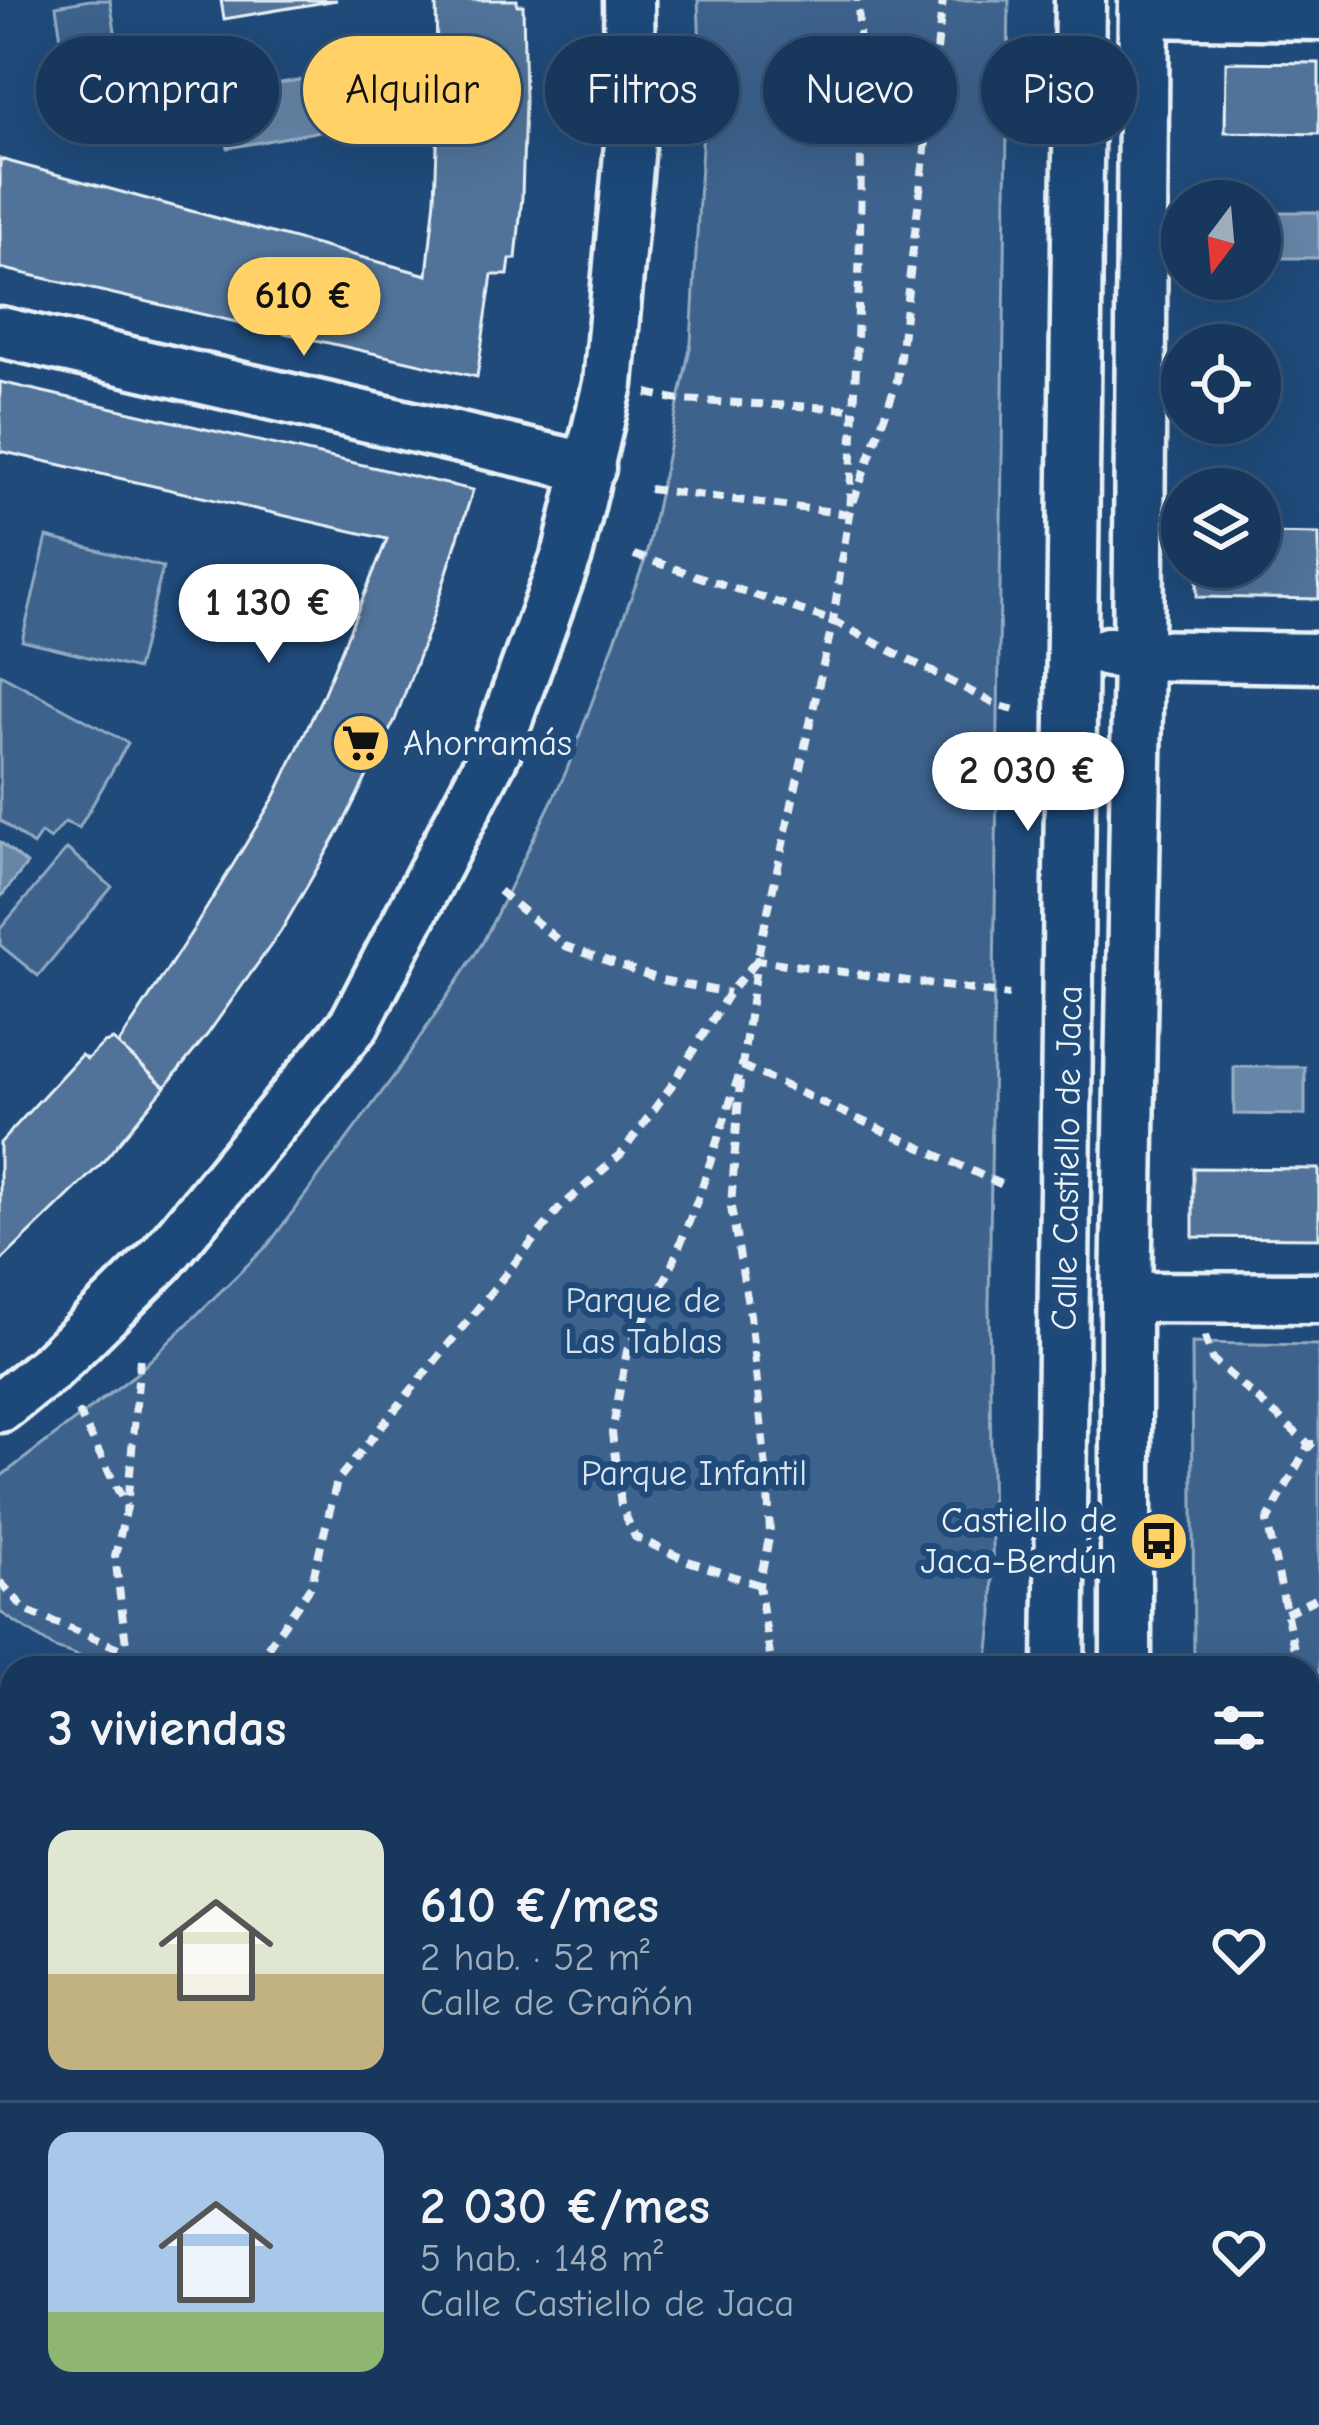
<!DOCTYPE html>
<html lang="es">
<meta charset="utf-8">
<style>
body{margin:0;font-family:"Comic Neue",sans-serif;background:#244365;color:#f1f3f6;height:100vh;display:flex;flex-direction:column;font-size:45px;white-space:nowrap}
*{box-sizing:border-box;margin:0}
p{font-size:39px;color:#9eacbb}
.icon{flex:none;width:66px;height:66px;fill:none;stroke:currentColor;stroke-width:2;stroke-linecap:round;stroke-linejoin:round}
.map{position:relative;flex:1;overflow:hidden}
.panel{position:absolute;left:0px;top:1656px;width:1320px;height:771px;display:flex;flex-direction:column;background:#17385c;border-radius:36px 36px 0 0;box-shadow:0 12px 48px #0002,0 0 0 3px #365272}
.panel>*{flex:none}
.banner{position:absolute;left:36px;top:36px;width:1248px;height:108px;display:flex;gap:24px}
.needle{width:78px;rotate:196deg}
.fabs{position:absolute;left:1161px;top:180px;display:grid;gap:24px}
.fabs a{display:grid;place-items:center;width:120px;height:120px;border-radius:50%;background:#17385c;box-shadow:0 12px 48px #0002,0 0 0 3px #365272;font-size:60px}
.price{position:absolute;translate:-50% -102px;padding:0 27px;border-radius:42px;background:#fff;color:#222;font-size:39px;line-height:78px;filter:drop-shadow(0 3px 6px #0008)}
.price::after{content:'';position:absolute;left:50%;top:72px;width:36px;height:27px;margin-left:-18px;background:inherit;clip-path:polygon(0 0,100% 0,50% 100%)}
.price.active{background:#ffd166;color:#111}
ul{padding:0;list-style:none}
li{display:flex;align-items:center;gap:36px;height:300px;padding:0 48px}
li+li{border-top:3px solid #365272}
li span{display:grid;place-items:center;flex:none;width:336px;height:240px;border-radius:24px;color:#555}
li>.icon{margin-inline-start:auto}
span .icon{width:144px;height:144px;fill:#fffc;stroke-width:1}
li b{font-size:51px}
h2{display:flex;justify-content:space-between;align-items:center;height:144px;padding:0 48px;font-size:51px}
.chip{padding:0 42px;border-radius:54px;background:#17385c;box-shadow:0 12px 48px #0002,0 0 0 3px #365272;font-size:42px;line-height:108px}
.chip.active{background:#ffd166;color:#111}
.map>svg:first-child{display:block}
.built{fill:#2e5683}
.green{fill:#3c628c;stroke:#92aac2;stroke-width:3}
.water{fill:#6685a7;stroke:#9ab0c7;stroke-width:3}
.building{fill:#517399;stroke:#e8f1f8;stroke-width:3}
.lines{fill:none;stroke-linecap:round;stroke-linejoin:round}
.service-casing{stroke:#e8f1f8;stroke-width:33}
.minor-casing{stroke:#e8f1f8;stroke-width:57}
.tertiary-casing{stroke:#e8f1f8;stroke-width:66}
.path{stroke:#e8f1f8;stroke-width:8;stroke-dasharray:12 9;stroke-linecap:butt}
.service{stroke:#1f4a7a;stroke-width:24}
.minor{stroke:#1f4a7a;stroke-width:48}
.tertiary{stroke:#1f4a7a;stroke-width:57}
.labels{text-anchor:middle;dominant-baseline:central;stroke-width:12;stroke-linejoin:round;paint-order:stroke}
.poi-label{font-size:36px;fill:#e8f1f8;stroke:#1f4a7a;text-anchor:start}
.street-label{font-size:36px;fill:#e8f1f8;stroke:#1f4a7a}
.park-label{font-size:36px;fill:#d7e3ed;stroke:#1f4a7a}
</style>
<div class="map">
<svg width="1319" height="2425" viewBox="0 0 1319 2425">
<rect width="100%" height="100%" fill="#1f4a7a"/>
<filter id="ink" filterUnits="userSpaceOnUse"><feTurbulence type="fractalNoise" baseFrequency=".00833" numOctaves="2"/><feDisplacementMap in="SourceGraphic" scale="24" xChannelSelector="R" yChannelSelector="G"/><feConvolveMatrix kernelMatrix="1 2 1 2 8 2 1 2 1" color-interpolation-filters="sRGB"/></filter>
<g filter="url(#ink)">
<!-- built -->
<path class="built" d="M1319 2128V2406L1308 2405V2140Z"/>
<!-- green -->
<g class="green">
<path d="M90 0H110L127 104 72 111 56 6Z"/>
<path d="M698 0H1009L989 1306 993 1614 987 1668H115L55 1648 0 1612V1477L137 1373 268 1245 397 1072 483 942 566 772 646 557 691 343 703 128Z"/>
<path d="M47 537 163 567 137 669 22 641Z"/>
<path d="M0 674 128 743 79 828 65 822 50 839 41 833 33 845 0 820Z"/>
<path d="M67 849 112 887 38 976 0 945V929Z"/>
<path d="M1192 1343 1319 1345V1770H1316L1308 1761V1668H1194Z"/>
<path d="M0 2162 12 2164V2415H743L691 2425H0Z"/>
</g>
<!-- water -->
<g class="water">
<path d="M317 77 326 130 228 148 219 93Z"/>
<rect x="1260" y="212" width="59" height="46"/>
<path d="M0 842 27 864 0 898Z"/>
<path d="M1234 1067H1305V1115L1234 1114Z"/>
</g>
<!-- building -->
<g class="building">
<path d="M221 0H337L224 19Z"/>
<path d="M436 0H517V5H523L525 101 522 197 516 259H510L508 275H492L477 377 0 268V159L427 275 435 199 438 120Z"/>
<path d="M1226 62 1319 63V134L1225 132Z"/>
<path d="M0 382 473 490 430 626 395 720 342 826 281 931 207 1035 165 1087 118 1045 195 927 275 796 323 695 387 539 0 451Z"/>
<path d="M1260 533 1319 534V599L1197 597V567H1260Z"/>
<path d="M113 1040 165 1087 102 1163 0 1262V1143L81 1055 87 1059 104 1043Z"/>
<path d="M1193 1168 1319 1169V1238L1193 1237Z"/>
</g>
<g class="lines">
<!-- service casing -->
<g class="service-casing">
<g id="service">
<path d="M1308 2185 1319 2174"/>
<path d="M1308 2365 1319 2361"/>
<path d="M1300 2415V2425"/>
</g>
</g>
<!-- minor casing -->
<g class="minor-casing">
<g id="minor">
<path d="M1144 12 1319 15"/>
<path d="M0 332 590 468"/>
<path d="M1108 652 1138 655 1319 658"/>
<path d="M1126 1297 1319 1298"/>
<path d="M0 1407 51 1367 160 1260 355 1023 496 750 568 552 608 384 631 133 629 0"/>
<path d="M1059 1668 1080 0"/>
<path d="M1126 1668V1297L1138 655 1144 0"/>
<path d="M0 1763 12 1783"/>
<path d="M1118 2415V2425"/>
<path d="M1008 2425 1059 2415"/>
</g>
</g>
<!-- tertiary casing -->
<g class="tertiary-casing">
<g id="tertiary">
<path d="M1308 1855 1319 1851"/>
<path d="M0 1970 12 1971"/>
<path d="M1308 1993H1319"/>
<path d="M0 2054H12"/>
</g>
</g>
<!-- path -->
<g class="path">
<path d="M647 393 679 400 855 409"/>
<path d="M649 489 849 514C858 343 865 171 858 0"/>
<path d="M634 555 833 621 999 706 1015 710"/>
<path d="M499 891 565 946 662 980 729 993"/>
<path d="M742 1066 1005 1186"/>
<path d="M740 1081 731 1207 750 1315 768 1489 770 1534 759 1585 772 1668"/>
<path d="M1205 1336 1212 1359 1319 1453"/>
<path d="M140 1359 127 1507 115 1556 127 1652 166 1668"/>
<path d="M78 1411 126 1506"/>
<path d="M0 1582 27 1611 126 1651"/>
<path d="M759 1585 688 1561 635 1537 621 1505 612 1433 627 1351 670 1270 699 1196 742 1066 757 960 1009 995"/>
<path d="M1286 1613 1319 1597"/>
<path d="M191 1668 258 1661 311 1586 337 1481 559 1209 621 1154 672 1085 729 993 757 960 833 621 849 514 897 381 943 0"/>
<path d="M1298 1668 1267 1521 1309 1444H1319"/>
<path d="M1308 1721 1319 1719"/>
<path d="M1308 1789 1314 1794 1317 1810"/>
<path d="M0 2139 12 2141"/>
<path d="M1308 2140 1319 2128"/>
<path d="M0 2197 12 2187"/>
<path d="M0 2252 12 2254"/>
<path d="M130 2415 132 2425"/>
</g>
<!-- service -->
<use href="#service" class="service"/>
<!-- minor -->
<use href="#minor" class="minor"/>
<!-- tertiary -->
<use href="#tertiary" class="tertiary"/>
</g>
</g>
<!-- icons -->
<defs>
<g id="supermarket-disc" transform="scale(3)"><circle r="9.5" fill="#ffd166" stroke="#1f4a7a"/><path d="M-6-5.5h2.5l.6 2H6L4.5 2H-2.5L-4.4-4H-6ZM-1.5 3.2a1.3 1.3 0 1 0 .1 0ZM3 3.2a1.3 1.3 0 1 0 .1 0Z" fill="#111"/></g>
<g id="bus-disc" transform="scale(3)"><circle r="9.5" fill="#ffd166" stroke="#1f4a7a"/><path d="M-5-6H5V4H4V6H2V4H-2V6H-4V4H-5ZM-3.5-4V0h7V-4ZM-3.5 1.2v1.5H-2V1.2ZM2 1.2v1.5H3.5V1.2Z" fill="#111"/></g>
</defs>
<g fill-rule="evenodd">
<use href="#supermarket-disc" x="361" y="743"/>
<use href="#bus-disc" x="1159" y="1541"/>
</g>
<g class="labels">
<!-- poi labels -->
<g class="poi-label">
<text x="403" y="743">Ahorramás</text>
<text x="1117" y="1520" text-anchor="end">Castiello de<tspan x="1117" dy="41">Jaca-Berdún</tspan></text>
</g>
<!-- street labels -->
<g class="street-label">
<text transform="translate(1067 1158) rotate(-89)">Calle Castiello de Jaca</text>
</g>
<!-- park labels -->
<g class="park-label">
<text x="643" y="1300">Parque de<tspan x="643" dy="41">Las Tablas</tspan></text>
<text x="694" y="1473">Parque Infantil</text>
</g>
</g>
</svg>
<div class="fabs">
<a><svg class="needle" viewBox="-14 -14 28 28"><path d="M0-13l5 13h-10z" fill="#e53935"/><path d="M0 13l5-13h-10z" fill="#9eacbb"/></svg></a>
<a><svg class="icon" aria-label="locate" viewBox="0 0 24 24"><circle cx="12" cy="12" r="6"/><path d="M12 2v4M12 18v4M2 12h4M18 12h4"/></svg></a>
<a><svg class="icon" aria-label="layers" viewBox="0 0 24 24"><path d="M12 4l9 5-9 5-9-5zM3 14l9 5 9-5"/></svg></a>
</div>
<b class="price active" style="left:304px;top:359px">610 €</b>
<b class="price" style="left:269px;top:666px">1 130 €</b>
<b class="price" style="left:1028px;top:834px">2 030 €</b>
<div class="banner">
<a class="chip">Comprar</a>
<a class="chip active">Alquilar</a>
<a class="chip">Filtros</a>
<a class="chip">Nuevo</a>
<a class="chip">Piso</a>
</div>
<section class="panel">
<h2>3 viviendas<svg class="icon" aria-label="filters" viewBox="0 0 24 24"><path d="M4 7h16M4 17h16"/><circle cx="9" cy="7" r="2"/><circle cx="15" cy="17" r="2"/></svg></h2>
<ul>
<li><span style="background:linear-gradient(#dfe7d0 60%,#c2b280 0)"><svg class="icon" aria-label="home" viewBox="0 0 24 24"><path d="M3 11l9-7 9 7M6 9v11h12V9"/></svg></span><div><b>610 €/mes</b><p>2 hab. · 52 m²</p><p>Calle de Grañón</p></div><svg class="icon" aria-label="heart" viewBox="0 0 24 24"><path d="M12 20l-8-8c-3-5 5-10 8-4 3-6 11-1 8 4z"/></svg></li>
<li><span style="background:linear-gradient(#a9c7e8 75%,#8fb573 0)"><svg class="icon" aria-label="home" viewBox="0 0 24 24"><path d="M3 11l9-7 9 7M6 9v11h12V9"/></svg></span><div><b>2 030 €/mes</b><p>5 hab. · 148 m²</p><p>Calle Castiello de Jaca</p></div><svg class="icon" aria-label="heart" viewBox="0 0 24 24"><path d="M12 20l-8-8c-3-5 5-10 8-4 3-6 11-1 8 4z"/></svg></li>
</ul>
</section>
</div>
